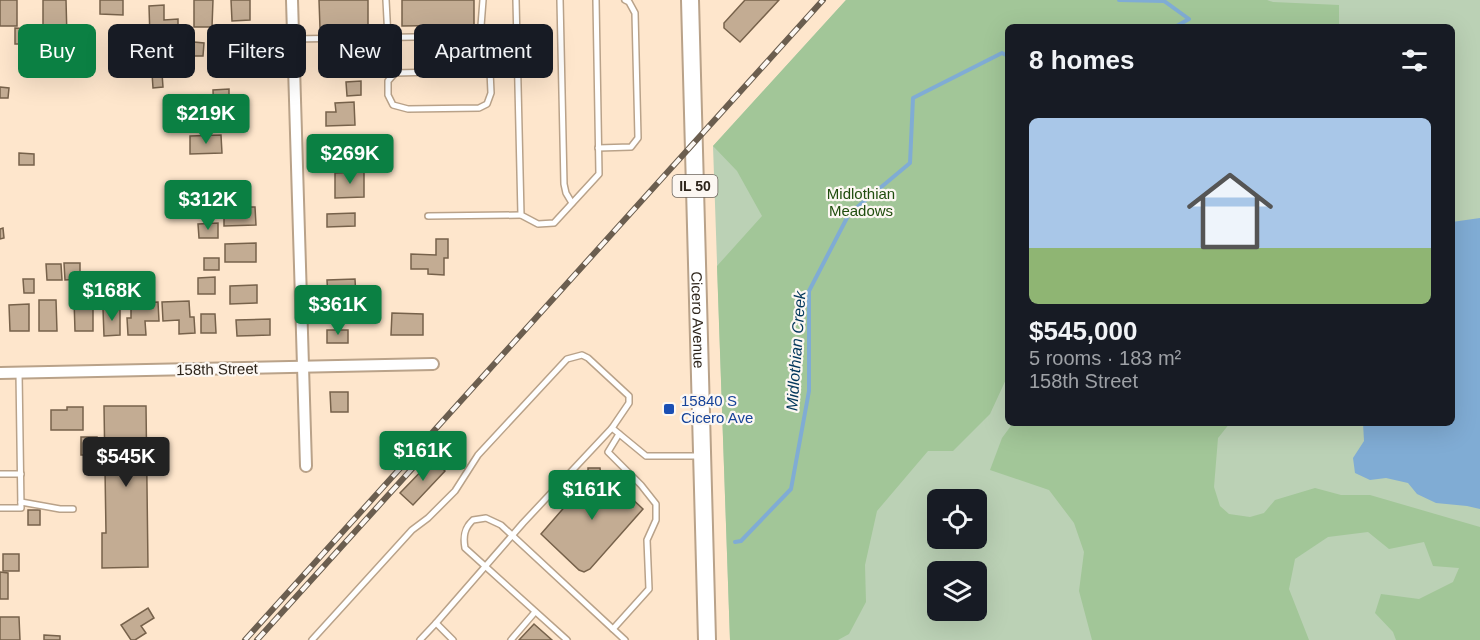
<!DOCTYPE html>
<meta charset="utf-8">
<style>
body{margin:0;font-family:Helvetica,sans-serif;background:#20242c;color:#f1f3f6;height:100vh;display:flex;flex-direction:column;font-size:22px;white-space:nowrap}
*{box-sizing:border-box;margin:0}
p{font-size:20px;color:#9ea1a6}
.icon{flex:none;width:33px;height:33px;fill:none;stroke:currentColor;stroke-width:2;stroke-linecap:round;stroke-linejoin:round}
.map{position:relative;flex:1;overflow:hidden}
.panel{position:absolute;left:1005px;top:24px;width:450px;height:402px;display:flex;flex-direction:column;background:#171b24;border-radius:9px;box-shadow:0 6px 24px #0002}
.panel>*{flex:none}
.hud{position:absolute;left:18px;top:24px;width:570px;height:54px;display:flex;gap:12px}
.controls{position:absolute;left:927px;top:489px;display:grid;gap:12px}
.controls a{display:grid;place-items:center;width:60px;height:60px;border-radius:9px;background:#171b24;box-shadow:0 6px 24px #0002;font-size:30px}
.price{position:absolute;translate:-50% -51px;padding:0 14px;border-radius:6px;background:#0b8043;color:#fff;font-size:20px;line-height:39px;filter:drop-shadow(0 2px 3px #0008)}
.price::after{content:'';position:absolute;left:50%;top:36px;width:18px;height:14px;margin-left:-9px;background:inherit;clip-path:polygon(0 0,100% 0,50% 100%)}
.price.on{background:#222;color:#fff}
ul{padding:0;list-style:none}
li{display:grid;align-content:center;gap:12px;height:318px;padding:0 24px}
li+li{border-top:2px solid #363941}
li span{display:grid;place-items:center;height:186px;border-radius:9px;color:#555}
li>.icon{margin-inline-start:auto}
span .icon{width:108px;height:108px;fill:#fffc;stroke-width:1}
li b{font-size:26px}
h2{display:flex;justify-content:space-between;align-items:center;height:72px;padding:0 24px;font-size:26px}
.pill{padding:0 21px;border-radius:9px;background:#171b24;box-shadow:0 6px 24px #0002;font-size:21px;line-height:54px}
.pill.on{background:#0b8043;color:#fff}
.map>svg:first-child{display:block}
.green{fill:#bbd1b5;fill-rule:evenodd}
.forest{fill:#a2c698}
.water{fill:#80acd4}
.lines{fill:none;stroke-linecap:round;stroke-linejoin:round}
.stream{stroke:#80acd4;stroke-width:4}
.building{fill:#c3ac93;stroke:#77624b;stroke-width:1.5}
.service-casing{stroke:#b9a289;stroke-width:8}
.minor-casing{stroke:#b9a289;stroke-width:14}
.primary-casing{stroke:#b9a289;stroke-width:20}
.service{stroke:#fff;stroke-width:5}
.minor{stroke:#fff;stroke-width:10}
.primary{stroke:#fff;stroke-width:16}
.rail-casing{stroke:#6b5e4f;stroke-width:6}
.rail{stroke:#fcf7f2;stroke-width:4;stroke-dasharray:11;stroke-linecap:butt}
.transit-dot{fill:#1a4fb4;stroke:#fcf7f2;stroke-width:2}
.labels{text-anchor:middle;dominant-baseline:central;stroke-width:4.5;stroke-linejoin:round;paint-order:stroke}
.shield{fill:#fcf7f2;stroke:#6c645c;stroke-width:1.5}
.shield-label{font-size:14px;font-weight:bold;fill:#2e251b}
.park-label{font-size:15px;fill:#204d0e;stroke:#fcf7f2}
.street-label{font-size:15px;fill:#2e251b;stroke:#fcf7f2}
.transit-label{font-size:15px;fill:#164399;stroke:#fcf7f2;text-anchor:start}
.water-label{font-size:16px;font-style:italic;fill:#00365b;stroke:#fcf7f2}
</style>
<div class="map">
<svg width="1480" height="640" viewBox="0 0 1480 640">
<rect width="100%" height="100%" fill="#fee6cc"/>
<!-- green -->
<path class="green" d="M846 0H1480V640H730L713 146ZM1008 27H1452V423H1008ZM938 500H976V538H938ZM938 572H976V610H938Z"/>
<!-- forest -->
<g class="forest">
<path d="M846 0H1267L1273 2 1339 5V27H1008V375L990 414 953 451H928L877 511 865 565 866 602 849 634 838 640H730L717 266 762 216 737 171 713 146Z"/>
<path d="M1013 423H1230L1218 438 1214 487 1220 506 1229 514 1250 517 1264 513 1275 500 1315 488 1341 495H1370L1480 527V640H1396L1393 632 1375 613 1381 594 1419 599 1453 582 1459 568 1433 566 1424 542 1389 549 1368 532 1328 537 1295 559 1289 589 1309 640H1092L1079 591 1084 552 1074 523 1049 490 990 470 1002 438Z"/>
</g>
<!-- water -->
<path class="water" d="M1480 218V509L1467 506 1436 503 1417 494 1408 483 1386 478 1370 480 1355 473 1353 458 1364 441 1363 423H1452V222Z"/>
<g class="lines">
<!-- stream -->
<g class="stream">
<path d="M1119 0 1164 1 1189 19 1175 27"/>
<path d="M735 542 741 541 791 489 809 391V291L849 214 910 163 913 98 1002 53 1008 56"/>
</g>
</g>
<!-- building -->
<g class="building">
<rect x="0" y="0" width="17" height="26"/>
<path d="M43 0H66L67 38 43 39Z"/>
<path d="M100 0H123V15L100 14Z"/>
<path d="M194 0H213L212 27H194Z"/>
<path d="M231 0H250V20L232 21Z"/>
<path d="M319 0H368V27L320 28Z"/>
<path d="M402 0H474V25L402 26Z"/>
<path d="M745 0H779L740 42 724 28V23Z"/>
<path d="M164 5V20L178 19V37L150 38 149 6Z"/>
<path d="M15 28 32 29V44H15Z"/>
<rect x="232" y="34" width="18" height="14"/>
<path d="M194 42 204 43 203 56H193Z"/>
<path d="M330 60 357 61V77L329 76Z"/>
<path d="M152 73H162L163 87 153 88Z"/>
<path d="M361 81V95L347 96 346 82Z"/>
<path d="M0 87 9 88 8 98H0Z"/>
<path d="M229 89V98H237L238 112H226V122H214L213 90Z"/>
<path d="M354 102 355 125 326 126V112H336L335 103Z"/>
<path d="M221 135 222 153 190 154V136Z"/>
<path d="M19 153 34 154V165H19Z"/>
<path d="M364 172V197L335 198V173Z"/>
<path d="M224 207H255L256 225 224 226Z"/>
<path d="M355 213V226L327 227V214Z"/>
<path d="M218 223V238H199L198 224Z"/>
<path d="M3 228 4 238 0 239V229Z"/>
<path d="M436 239H448V258H444V275L428 274V269H411V254L436 255Z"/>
<path d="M256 243V262H225V244Z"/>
<rect x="204" y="258" width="15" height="12"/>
<path d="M64 263H80V279L65 280Z"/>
<path d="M46 264H61L62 280H47Z"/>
<path d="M215 277V294H198V278Z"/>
<path d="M23 279H34V293H24Z"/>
<path d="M110 279V294L95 295 94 280Z"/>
<path d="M355 279 356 298 328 299 327 280Z"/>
<path d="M257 285V303L230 304V286Z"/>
<path d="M82 291H93V331H75L74 299H82Z"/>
<path d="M39 300H56L57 331H39Z"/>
<path d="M189 301 190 317H194L195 333 179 334V320L163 321 162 302Z"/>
<path d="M158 302 159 321H145L146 335H128L127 318H131V303Z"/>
<path d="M29 304V331H10L9 305Z"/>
<path d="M120 308V335L104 336 103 309Z"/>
<path d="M392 313 423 314V335H391Z"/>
<path d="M201 314H215L216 333H201Z"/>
<path d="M270 319V335L237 336 236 320Z"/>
<rect x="327" y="330" width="21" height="13"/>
<path d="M330 392H348V412H331Z"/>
<path d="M104 406H146L148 567 102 568V533H106Z"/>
<path d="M67 407H83V430H51V410H67Z"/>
<rect x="81" y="437" width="16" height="18"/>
<path d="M433 459 445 471 413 505 400 493Z"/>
<path d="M588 468H600L601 479 610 478 643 509 590 569 584 572 579 570 541 534 588 480Z"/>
<rect x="28" y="510" width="12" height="15"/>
<rect x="3" y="554" width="16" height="17"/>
<path d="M0 572 8 573V599H0Z"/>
<path d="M148 608 154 618 141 626 146 633 135 640H131L121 625Z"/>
<path d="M0 617H19L20 640H0Z"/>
<path d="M534 624 552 640H519Z"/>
<path d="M44 635 60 636V640H44Z"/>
</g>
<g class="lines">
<!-- service casing -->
<g class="service-casing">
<g id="service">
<path d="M386 0 388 38"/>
<path d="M516 0 521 215 538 224 554 223 599 174 596 0"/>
<path d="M560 0 564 184 566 193 572 203"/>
<path d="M293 39 474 36 481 26 483 0"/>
<path d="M490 71 491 93 487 104 479 108 408 109 393 105 388 95V81L395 73 518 70"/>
<path d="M598 148 631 147 638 138 635 13 629 2 625 0"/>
<path d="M428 216 521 215"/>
<path d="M0 474H21"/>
<path d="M21 502 60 509H73"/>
<path d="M0 508H21L19 373"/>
<path d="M436 623 523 523 612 428 646 456H700"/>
<path d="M613 629 625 640"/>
<path d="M312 640 412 530 428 518 455 491 478 455 567 359 582 355 588 358 629 396V403L612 428"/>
<path d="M420 640 436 623 453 640"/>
<path d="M511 640 535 612"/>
<path d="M567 640 465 548C463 537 464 528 473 520L486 518 501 525 613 629 649 589 647 540 656 520V504L641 485 608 452 619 434"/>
</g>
</g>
<!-- minor casing -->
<g class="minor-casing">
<g id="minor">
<path d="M292 0 306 466"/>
<path d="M0 373 433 364"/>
</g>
</g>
<!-- primary casing -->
<g class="primary-casing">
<g id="primary">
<path id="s1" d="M690 0 707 640"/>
</g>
</g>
<!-- service -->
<use href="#service" class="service"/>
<!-- minor -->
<use href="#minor" class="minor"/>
<!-- primary -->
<use href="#primary" class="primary"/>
<!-- rail casing -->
<g class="rail-casing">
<g id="rail">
<path d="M245 640 823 0"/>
<path d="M257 640 429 450"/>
</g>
</g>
<!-- rail -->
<use href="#rail" class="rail"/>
</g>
<!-- markers -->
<rect class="transit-dot" x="663" y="403" width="12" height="12" rx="3"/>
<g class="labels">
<!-- shield labels -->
<rect class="shield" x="672.5" y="175" width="45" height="22" rx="4.5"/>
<g class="shield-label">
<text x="695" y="186">IL 50</text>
</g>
<!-- park labels -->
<g class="park-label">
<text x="861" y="193">Midlothian<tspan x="861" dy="17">Meadows</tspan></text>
</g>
<!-- street labels -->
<g class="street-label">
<text stroke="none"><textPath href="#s1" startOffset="320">Cicero Avenue</textPath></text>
<text transform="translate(217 369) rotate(-1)">158th Street</text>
</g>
<!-- transit labels -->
<g class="transit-label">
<text x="681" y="400">15840 S<tspan x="681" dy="17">Cicero Ave</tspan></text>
</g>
<!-- water labels -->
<g class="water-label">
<text transform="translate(796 351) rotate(-86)">Midlothian Creek</text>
</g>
</g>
</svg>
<div class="controls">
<a><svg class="icon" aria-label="locate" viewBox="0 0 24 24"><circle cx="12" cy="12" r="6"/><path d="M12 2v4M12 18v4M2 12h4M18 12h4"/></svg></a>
<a><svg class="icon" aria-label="layers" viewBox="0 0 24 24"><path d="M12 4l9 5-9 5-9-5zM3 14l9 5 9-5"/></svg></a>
</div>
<b class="price" style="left:206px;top:145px">$219K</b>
<b class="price" style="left:350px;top:185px">$269K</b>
<b class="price" style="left:208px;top:231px">$312K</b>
<b class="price" style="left:112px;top:322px">$168K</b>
<b class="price" style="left:338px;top:336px">$361K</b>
<b class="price" style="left:423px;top:482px">$161K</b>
<b class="price on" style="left:126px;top:488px">$545K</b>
<b class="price" style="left:592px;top:521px">$161K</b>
<div class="hud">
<a class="pill on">Buy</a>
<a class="pill">Rent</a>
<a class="pill">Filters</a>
<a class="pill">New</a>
<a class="pill">Apartment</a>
</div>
<section class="panel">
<h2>8 homes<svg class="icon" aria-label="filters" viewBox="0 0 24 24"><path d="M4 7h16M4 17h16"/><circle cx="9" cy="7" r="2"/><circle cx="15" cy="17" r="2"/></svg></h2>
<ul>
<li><span style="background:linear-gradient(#a9c7e8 70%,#8fb573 0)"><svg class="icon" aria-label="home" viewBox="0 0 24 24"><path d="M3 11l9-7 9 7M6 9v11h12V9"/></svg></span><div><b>$545,000</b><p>5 rooms · 183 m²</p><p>158th Street</p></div></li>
</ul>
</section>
</div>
